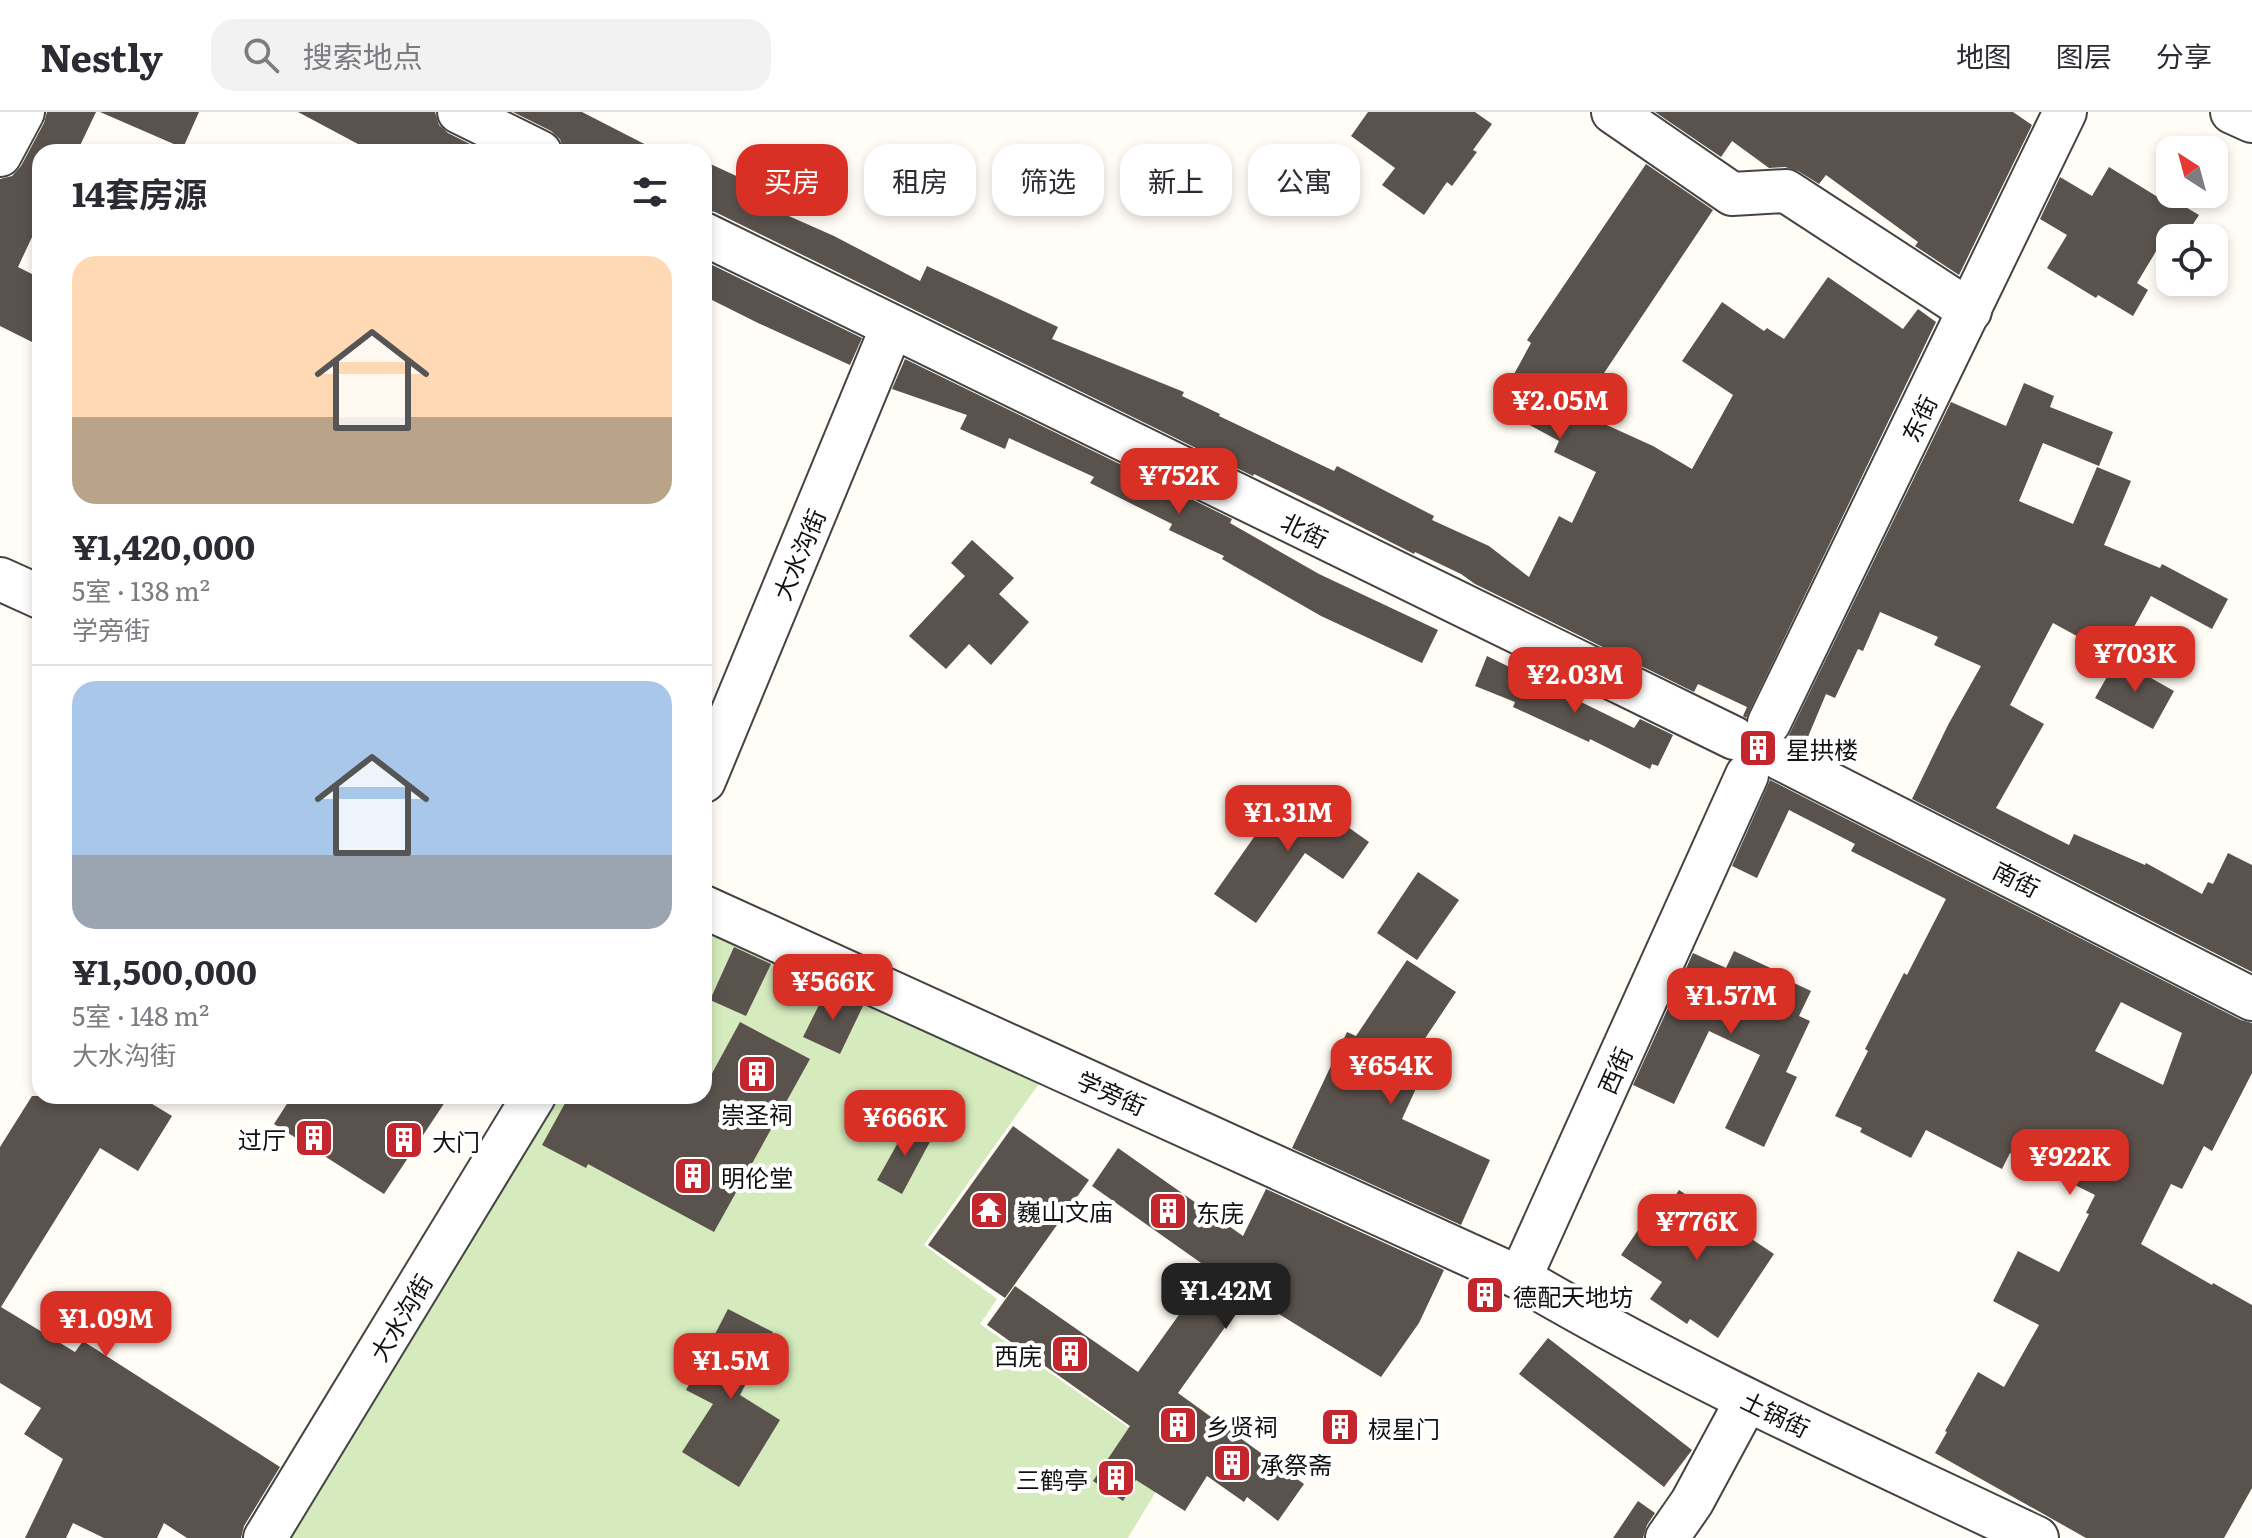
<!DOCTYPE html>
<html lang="zh">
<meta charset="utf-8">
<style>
body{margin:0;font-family:Literata,"Noto Sans SC",serif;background:#f2f2f3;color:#2b2b33;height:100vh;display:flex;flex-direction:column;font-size:30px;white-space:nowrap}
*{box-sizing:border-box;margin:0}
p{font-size:26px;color:#7c7c81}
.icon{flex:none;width:44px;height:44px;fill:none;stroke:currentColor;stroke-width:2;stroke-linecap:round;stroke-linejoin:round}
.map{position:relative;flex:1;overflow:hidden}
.drawer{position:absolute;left:32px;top:32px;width:680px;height:960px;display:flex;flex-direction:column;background:#fff;border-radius:24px;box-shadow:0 4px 12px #0003}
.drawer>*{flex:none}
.guide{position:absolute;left:736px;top:32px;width:760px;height:72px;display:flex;gap:16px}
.needle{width:52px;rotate:324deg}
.buttons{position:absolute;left:2156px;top:24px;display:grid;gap:16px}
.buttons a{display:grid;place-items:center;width:72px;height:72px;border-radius:16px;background:#fff;box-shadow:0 4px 12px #0003;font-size:40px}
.price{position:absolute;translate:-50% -68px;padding:0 18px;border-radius:16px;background:#d93025;color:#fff;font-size:26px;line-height:52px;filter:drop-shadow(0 2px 4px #0008)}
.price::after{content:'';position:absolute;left:50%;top:48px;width:24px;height:18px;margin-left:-12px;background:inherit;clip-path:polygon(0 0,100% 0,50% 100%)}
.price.on{background:#222;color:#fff}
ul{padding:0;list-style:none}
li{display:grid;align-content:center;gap:16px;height:424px;padding:0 40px}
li+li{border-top:2px solid #e1e1e2}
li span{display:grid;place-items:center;height:248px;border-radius:24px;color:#555}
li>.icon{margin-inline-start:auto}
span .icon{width:144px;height:144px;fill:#fffc;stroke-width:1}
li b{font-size:34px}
h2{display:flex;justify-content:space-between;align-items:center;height:96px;padding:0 40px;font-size:34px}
.tag{padding:0 28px;border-radius:24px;background:#fff;box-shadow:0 4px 12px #0003;font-size:28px;line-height:72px}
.tag.on{background:#d93025;color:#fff}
header{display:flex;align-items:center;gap:48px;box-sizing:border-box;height:112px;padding:0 40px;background:#fff;border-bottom:2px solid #e1e1e2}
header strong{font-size:38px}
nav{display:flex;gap:44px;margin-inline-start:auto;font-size:28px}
.search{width:560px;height:72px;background:#f2f2f3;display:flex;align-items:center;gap:20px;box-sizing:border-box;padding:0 28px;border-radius:24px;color:#7c7c81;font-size:30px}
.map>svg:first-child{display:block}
.green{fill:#d5ebbd}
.building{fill:#5a524d;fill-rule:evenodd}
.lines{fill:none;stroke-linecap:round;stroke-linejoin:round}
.street-tunnel{stroke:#dbdad3;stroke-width:42;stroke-dasharray:42 21;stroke-linecap:butt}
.street-casing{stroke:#444;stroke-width:46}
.street{stroke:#fff;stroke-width:42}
.labels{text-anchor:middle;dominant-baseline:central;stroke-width:8;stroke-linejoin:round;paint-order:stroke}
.street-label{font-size:24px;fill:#111;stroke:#fff}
.poi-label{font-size:24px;fill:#111;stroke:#fff;text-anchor:start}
</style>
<header>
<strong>Nestly</strong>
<div class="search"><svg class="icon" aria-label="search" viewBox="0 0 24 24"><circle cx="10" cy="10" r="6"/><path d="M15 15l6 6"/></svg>搜索地点</div>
<nav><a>地图</a><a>图层</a><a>分享</a></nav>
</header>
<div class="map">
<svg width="2252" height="1426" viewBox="0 0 2252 1426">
<rect width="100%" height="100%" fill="#fffdf5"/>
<!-- green -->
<path class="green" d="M704 806 1043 966 924 1133 997 1187 980 1212 1175 1348 1128 1426H291L548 984H704Z"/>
<!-- building -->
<g class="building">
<path d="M47 0H96L77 40H40V108L18 155 40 166V234L0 214V67L12 64 21 54 44 11Z"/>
<path d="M100 0H199L183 36Z"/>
<path d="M298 0H435L439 13 448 21 486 40H373Z"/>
<path d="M513 0H582L660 40H564L560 27 551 19Z"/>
<path d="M1368 0H1475L1492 12 1473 38 1477 40 1452 74 1447 70 1424 103 1382 73 1395 56 1351 24Z"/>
<path d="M1655 0H2013L2032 13 1959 163 1915 134 1918 130 1826 63 1819 72 1798 59 1785 55 1769 56 1732 29 1721 45Z"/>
<path d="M704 49 788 88 782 101 834 124 920 169 927 154 1058 215 1052 227 1184 280 1182 284 1220 302 1219 304 1334 359 1337 354 1434 404 1432 408 1489 434 1529 465 1559 404 1572 411 1596 360 1554 340 1559 329 1496 295 1531 231 1527 228 1646 52 1713 98 1578 300 1653 334 1692 357 1733 283 1682 249 1722 190 1764 219 1767 216 1784 227 1828 165 1903 217 1918 197 1936 210 1746 606 1743 604 1747 595 1698 572 1694 580 1475 472 1461 462 1415 440 1414 442 1320 394 1254 362 1253 364 715 100 704 98Z"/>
<path d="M2109 55 2161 87 2164 82 2199 103 2184 126H2164L2137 171 2148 178 2133 204 2098 183 2096 186 2047 156 2067 123 2040 107 2060 65 2092 84Z"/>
<path d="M704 149 862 226 850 253 758 211 704 184Z"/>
<path d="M905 247 1232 407 1230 411 1319 462 1438 518 1422 551 1321 504 1222 447 1224 444 1169 418 1172 412 1090 371 1094 365 1009 326 1005 337 960 317 967 303 892 277Z"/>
<path d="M2024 271 2054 284 2050 295 2113 320 2099 354 2043 331 2019 389 2073 412 2097 355 2131 369 2104 433 2160 456 2162 452 2228 487 2212 517 2151 484 2117 546 2053 511 2010 593 2044 612 1996 696 2069 733 2074 722 2145 753 2146 751 2202 782 2208 770 2213 772 2228 741 2252 753V860L1912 687 1948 613 1981 554 1934 533 1938 525 1880 500 1863 539 1858 537 1835 586 1826 582 1805 632 1788 625 1951 290 2006 314Z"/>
<path d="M972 428 1014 466 999 482 1029 510 991 553 969 532 946 557 909 524 965 464 951 451Z"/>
<path d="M1487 544 1634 616 1640 607 1673 623 1658 654 1652 652 1650 657 1590 627 1589 630 1513 595 1515 590 1475 574Z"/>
<path d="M2117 547 2174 579 2153 617 2095 586Z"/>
<path d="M1770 668 2241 908 2252 911V961L2212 1039 2204 1034 2182 1077 2171 1072 2141 1132 2212 1173 2213 1171 2252 1193V1376L2224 1426H2086L1935 1341 1947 1320 1945 1319 1978 1260 2004 1275 2039 1213 1993 1189 2018 1139 2059 1160 2089 1102 2086 1101 2095 1083 2010 1041 2002 1057 1926 1018 1911 1046 1860 1020 1862 1016 1835 1004 1868 939 1865 937 1904 861 1907 863 1946 787 1851 739 1855 732 1789 698 1757 766 1732 754ZM2121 890 2182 921 2163 973 2095 939Z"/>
<path d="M1290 674 1369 730 1343 767 1305 741 1256 811 1214 782Z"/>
<path d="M1418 760 1459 788 1417 848 1377 821Z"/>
<path d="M734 835 771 852 746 904 710 888Z"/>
<path d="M1734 839 1779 860 1777 863 1811 879 1799 904 1810 909 1786 960 1797 965 1764 1035 1725 1016 1760 943 1709 919 1674 992 1633 973 1693 841 1726 856Z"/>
<path d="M1407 848 1456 880 1408 952 1424 959 1402 1007 1490 1048 1461 1113 1292 1036 1347 920 1356 924Z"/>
<path d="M827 877 863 894 840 942 803 925Z"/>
<path d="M740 910 810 947 714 1120 588 1052 586 1056 542 1033 569 984H704V976Z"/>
<path d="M32 984H139L172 1004 138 1059 100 1036 1 1195 75 1240 83 1229 280 1355 244 1414 241 1426H187L164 1411 157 1426H104L73 1411 66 1426H25L63 1347 24 1322 41 1296 0 1271V1035Z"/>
<path d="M292 984H449L384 1082 274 1012Z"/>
<path d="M909 1011 933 1024 902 1082 877 1068Z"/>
<path d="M1013 1014 1089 1068 1005 1186 928 1133Z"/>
<path d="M1118 1036 1243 1124 1266 1077 1444 1158 1419 1211 1381 1265 1248 1183 1178 1281 1304 1372 1278 1409 1247 1385 1244 1390 1207 1364 1185 1399 1136 1368 1123 1389 1093 1369 1130 1314 987 1213 1015 1174 1138 1260 1211 1158 1092 1074Z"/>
<path d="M1679 1078 1774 1142 1718 1226 1690 1207 1687 1212 1650 1187 1662 1170 1621 1143 1658 1089 1668 1095Z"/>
<path d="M728 1197 773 1220 740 1283 780 1308 739 1375 682 1340 713 1292 686 1278Z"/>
<path d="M1548 1226 1692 1338 1664 1375 1519 1262Z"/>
<path d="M1638 1389 1655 1401 1647 1413 1643 1426H1613Z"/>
</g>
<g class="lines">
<!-- street-tunnel -->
<path class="street-tunnel" d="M1747 663 1769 611"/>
<!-- street casing -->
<g class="street-casing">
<g id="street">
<path d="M459 0 540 40"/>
<path d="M1613 0 1732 82 1786 79 1970 199"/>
<path d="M2232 0 2252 9"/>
<path d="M0 43 23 0"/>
<path d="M704 122 1734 626"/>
<path d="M0 467 40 485"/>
<path d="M1769 611 2065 0"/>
<path d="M1781 647 2252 887"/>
<path d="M704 669 892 215"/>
<path d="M704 795 1520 1166C1686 1264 1863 1343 2037 1426"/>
<path d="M1520 1166 1747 663"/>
<path d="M265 1426 534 984"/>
<path d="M1667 1426 1692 1390 1747 1288"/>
</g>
</g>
<!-- street -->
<use href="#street" class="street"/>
</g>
<!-- icons -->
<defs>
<g id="building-square" transform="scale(2)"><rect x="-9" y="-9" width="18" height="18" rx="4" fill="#c4262e" stroke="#fff"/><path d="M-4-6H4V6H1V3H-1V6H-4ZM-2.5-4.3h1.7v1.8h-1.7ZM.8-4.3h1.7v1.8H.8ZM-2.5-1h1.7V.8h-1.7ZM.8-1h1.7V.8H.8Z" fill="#fff"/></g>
<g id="temple-square" transform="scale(2)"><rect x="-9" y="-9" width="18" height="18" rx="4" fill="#c4262e" stroke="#fff"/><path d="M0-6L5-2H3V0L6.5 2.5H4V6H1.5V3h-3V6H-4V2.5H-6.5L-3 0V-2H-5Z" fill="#fff"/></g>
</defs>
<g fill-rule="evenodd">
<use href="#building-square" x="1758" y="636"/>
<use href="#building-square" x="757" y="962"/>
<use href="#building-square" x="314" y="1026"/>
<use href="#building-square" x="404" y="1028"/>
<use href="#building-square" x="693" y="1064"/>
<use href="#temple-square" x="989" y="1098"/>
<use href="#building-square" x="1168" y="1099"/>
<use href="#building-square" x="1485" y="1183"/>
<use href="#building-square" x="1070" y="1242"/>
<use href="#building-square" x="1178" y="1313"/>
<use href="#building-square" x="1340" y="1315"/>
<use href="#building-square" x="1232" y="1351"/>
<use href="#building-square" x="1116" y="1366"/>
</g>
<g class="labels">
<!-- street labels -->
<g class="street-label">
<text transform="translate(1918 306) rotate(-64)">东街</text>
<text transform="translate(1305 417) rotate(26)">北街</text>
<text transform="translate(798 442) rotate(-67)">大水沟街</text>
<text transform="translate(2017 766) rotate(27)">南街</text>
<text transform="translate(1614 958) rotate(-66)">西街</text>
<text transform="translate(1112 980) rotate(24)">学旁街</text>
<text transform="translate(400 1205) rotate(-59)">大水沟街</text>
<text transform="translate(1776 1301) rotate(26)">土锅街</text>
</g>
<!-- poi labels -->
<g class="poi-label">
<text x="1786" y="636">星拱楼</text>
<text x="757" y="1001" text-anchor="middle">崇圣祠</text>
<text x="286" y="1026" text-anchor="end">过厅</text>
<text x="432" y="1028">大门</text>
<text x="721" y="1064">明伦堂</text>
<text x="1017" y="1098">巍山文庙</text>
<text x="1196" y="1099">东庑</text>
<text x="1513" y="1183">德配天地坊</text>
<text x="1042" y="1242" text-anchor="end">西庑</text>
<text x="1206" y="1313">乡贤祠</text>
<text x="1368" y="1315">棂星门</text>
<text x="1260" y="1351">承祭斋</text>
<text x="1088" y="1366" text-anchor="end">三鹤亭</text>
</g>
</g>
</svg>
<div class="buttons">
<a><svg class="needle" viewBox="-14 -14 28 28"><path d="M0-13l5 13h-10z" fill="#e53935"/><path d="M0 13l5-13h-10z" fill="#7c7c81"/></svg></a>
<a><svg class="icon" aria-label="locate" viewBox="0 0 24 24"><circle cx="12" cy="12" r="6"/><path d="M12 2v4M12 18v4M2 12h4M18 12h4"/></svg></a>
</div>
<b class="price" style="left:1560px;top:329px">¥2.05M</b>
<b class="price" style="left:1179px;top:404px">¥752K</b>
<b class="price" style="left:2135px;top:582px">¥703K</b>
<b class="price" style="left:1575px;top:603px">¥2.03M</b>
<b class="price" style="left:1288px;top:741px">¥1.31M</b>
<b class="price" style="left:833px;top:910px">¥566K</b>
<b class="price" style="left:1731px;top:924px">¥1.57M</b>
<b class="price" style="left:1391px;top:994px">¥654K</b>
<b class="price" style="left:905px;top:1046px">¥666K</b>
<b class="price" style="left:2070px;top:1085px">¥922K</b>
<b class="price" style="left:1697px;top:1150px">¥776K</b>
<b class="price on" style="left:1226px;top:1219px">¥1.42M</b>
<b class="price" style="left:106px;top:1247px">¥1.09M</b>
<b class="price" style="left:731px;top:1289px">¥1.5M</b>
<div class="guide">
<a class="tag on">买房</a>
<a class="tag">租房</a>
<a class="tag">筛选</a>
<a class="tag">新上</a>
<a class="tag">公寓</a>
</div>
<section class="drawer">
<h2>14套房源<svg class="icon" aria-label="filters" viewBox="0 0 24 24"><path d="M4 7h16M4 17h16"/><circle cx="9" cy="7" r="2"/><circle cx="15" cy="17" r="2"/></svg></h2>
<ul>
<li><span style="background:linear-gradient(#ffd9b3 65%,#b9a48a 0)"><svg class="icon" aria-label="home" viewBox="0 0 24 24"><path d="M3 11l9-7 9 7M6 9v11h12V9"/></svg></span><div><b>¥1,420,000</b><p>5室 · 138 m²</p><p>学旁街</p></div></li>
<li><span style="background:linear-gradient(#a9c7e8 70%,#9aa5b1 0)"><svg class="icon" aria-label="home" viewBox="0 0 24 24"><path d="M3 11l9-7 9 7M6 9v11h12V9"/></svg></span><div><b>¥1,500,000</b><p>5室 · 148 m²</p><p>大水沟街</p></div></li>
</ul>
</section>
</div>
